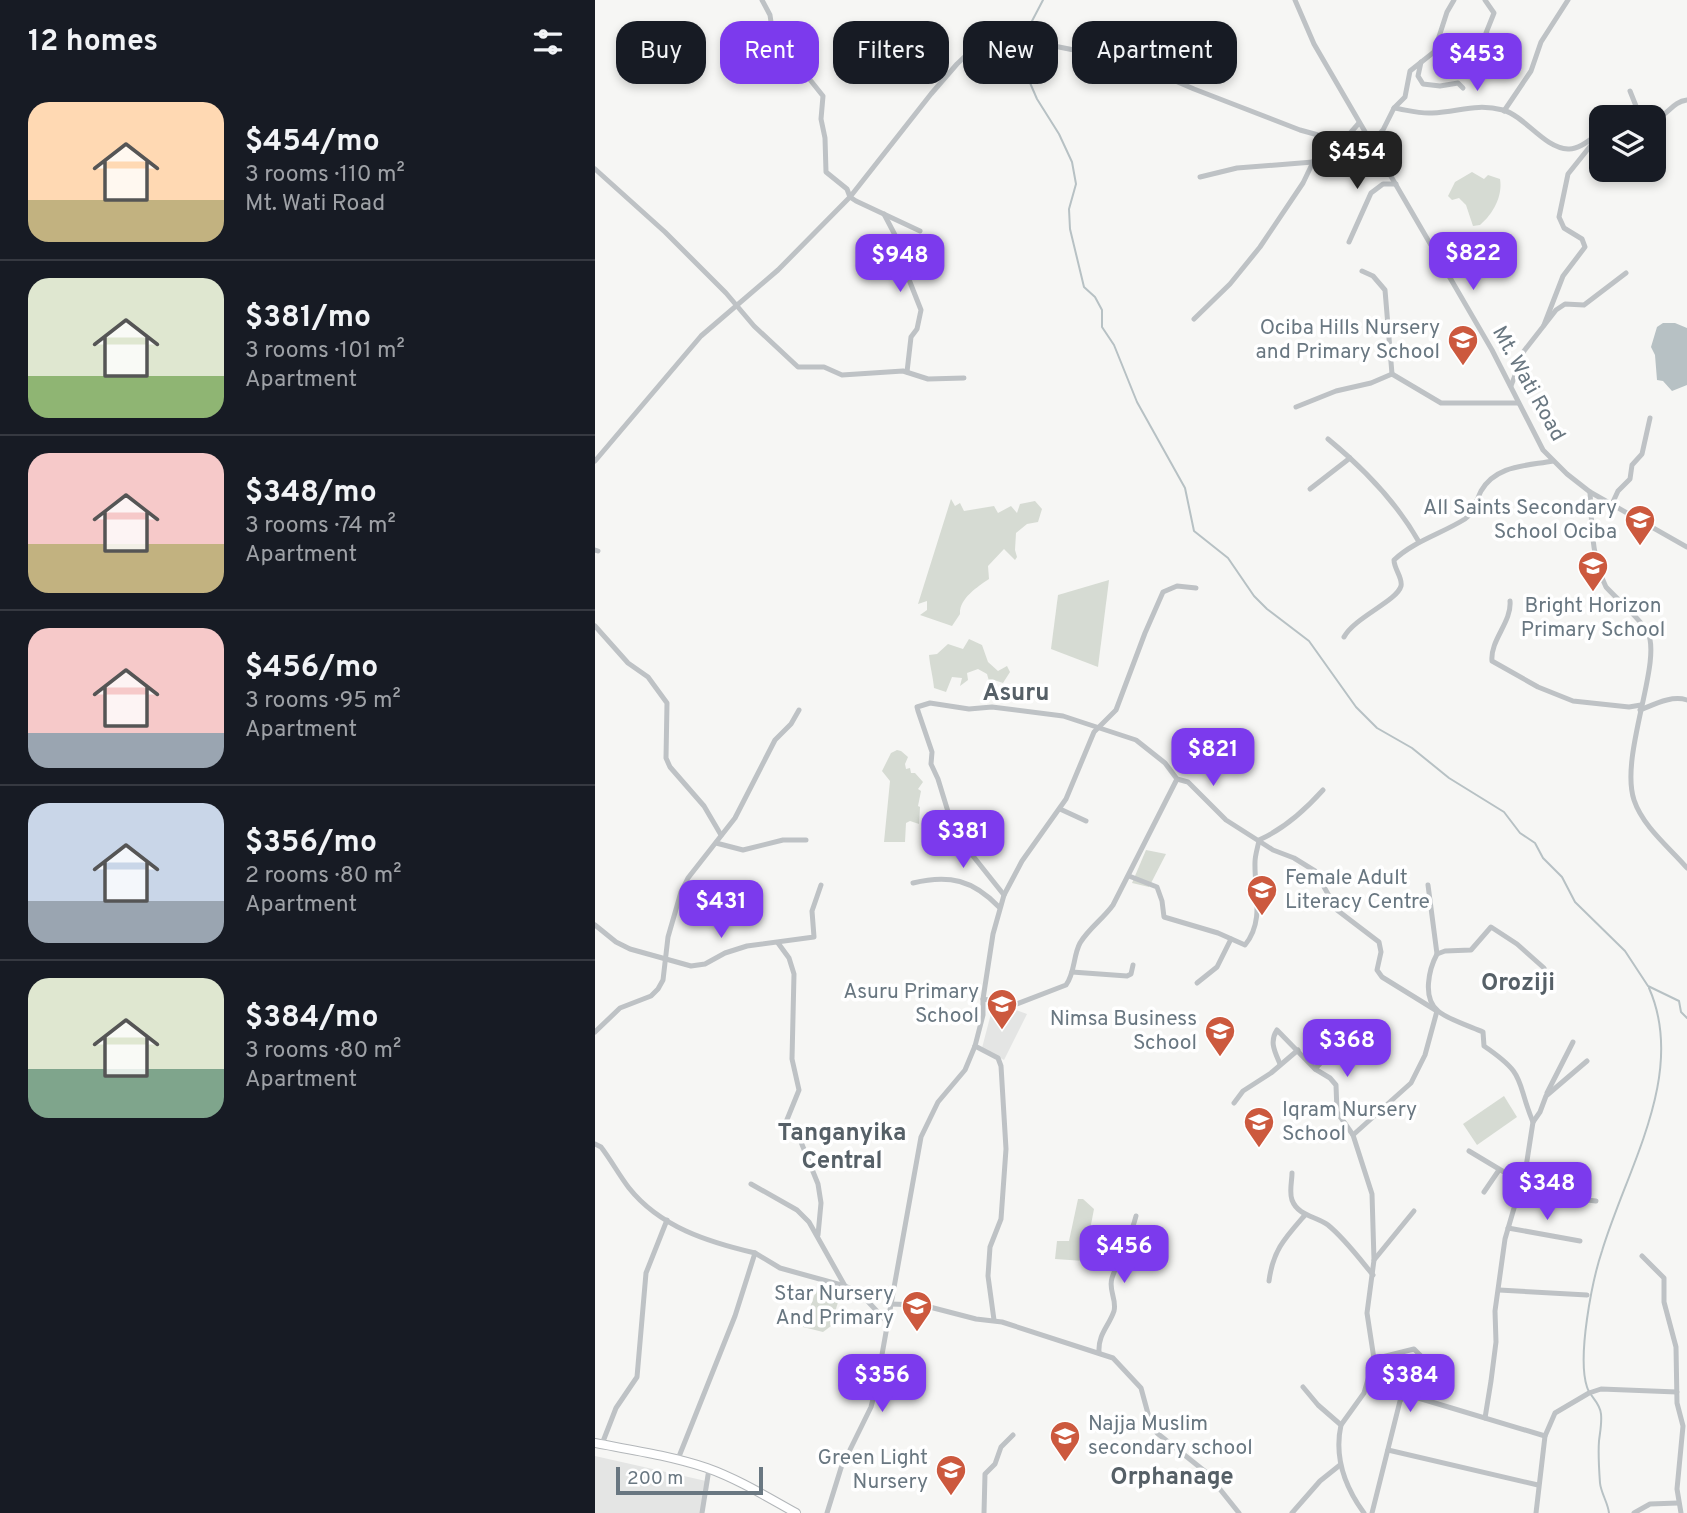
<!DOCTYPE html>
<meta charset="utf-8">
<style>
body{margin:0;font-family:Overpass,sans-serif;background:#242831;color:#f1f3f6;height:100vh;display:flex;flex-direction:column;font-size:26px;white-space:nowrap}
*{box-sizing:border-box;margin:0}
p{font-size:23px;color:#9ea1a6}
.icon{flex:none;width:38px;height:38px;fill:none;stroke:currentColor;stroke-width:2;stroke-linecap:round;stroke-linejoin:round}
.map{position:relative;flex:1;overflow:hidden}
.sheet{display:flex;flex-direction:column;background:#171b24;width:595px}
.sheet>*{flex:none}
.hud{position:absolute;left:21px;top:21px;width:665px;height:63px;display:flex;gap:14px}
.tools{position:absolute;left:994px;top:105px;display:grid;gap:14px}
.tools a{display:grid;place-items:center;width:77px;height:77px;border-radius:14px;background:#171b24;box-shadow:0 4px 10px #0003;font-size:35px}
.scale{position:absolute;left:21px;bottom:18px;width:147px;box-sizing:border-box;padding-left:7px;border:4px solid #697781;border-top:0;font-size:19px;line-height:24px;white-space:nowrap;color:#697781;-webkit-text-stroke:5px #fff;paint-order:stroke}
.price{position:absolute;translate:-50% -60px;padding:0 16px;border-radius:14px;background:#7c3aed;color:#fff;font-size:23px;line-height:46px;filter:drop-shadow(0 2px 4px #0008)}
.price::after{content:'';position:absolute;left:50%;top:42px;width:21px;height:16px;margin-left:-10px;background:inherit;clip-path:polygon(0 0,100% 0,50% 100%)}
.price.selected{background:#222;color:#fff}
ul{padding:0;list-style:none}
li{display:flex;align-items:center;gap:21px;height:175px;padding:0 28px}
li+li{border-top:2px solid #363941}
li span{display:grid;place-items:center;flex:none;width:196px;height:140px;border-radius:21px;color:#555}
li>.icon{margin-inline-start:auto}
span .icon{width:84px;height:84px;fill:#fffc;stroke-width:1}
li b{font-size:30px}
h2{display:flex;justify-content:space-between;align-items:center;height:84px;padding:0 28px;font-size:30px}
.tag{padding:0 24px;border-radius:21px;background:#171b24;box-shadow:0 4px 10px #0003;font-size:24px;line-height:63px}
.tag.selected{background:#7c3aed;color:#fff}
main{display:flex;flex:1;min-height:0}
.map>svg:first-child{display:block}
.built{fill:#e4e5e4}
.green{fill:#d6dbd3}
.water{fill:#b7c1c4}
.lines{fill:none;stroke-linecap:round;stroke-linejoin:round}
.stream{stroke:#b7c1c4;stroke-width:2}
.primary-casing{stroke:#b2b6b9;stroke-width:10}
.street{stroke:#bec2c5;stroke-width:5}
.primary{stroke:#fff;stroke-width:8}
.labels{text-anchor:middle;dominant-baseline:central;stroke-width:7;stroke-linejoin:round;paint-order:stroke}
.poi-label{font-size:21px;fill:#697781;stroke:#fff;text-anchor:end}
.street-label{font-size:21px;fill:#697781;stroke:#fff}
.quarter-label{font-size:24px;font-weight:bold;fill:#566067;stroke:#fff}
</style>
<main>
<section class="sheet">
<h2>12 homes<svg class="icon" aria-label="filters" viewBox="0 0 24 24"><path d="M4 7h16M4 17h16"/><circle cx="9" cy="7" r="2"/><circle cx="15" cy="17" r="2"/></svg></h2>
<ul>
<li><span style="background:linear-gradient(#ffd9b3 70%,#c2b280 0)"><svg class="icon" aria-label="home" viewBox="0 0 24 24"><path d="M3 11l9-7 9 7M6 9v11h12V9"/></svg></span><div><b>$454/mo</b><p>3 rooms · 110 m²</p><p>Mt. Wati Road</p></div></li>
<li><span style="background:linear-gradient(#dfe7d0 70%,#8fb573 0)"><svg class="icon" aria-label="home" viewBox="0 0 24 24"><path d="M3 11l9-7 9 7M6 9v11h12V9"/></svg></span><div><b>$381/mo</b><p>3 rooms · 101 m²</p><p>Apartment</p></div></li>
<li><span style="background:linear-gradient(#f6c9c9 65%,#c2b280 0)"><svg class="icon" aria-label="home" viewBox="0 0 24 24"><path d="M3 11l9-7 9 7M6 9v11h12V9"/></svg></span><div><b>$348/mo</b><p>3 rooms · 74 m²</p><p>Apartment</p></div></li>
<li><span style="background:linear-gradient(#f6c9c9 75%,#9aa5b1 0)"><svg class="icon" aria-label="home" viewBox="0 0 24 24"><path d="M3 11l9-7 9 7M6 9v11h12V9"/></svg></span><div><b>$456/mo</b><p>3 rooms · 95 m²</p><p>Apartment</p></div></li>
<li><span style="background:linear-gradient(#c9d6e8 70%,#9aa5b1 0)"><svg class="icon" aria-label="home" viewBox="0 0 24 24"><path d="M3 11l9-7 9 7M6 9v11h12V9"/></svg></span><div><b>$356/mo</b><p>2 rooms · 80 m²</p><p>Apartment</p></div></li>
<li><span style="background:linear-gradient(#dfe7d0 65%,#7fa58c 0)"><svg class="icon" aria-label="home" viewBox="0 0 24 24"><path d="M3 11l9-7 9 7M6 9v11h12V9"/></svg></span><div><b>$384/mo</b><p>3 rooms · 80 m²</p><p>Apartment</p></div></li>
</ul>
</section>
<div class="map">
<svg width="1092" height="1513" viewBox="0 0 1092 1513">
<rect width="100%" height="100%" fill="#f6f6f4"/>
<!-- built -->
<g class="built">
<path d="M399 1002 432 1014 409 1060 387 1048Z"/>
<path d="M0 1456 111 1481 107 1513H0Z"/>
</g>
<!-- green -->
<g class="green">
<path d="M877 172 889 179 893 175 905 179C908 196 898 214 885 225L878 226 871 205 864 198 857 200 853 196 860 182Z"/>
<path d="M356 499 360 506 365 503 369 511 399 506 403 513 416 506 422 513 425 504 440 501 447 509 443 522 432 524 421 533 420 550 422 557 420 560 409 549 393 566 394 579C382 587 364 599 365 614L357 626 325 615 332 610V601L323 604Z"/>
<path d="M514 580 503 667 456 649 463 595Z"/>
<path d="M374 639 387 645 393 662 403 671 412 666 415 672 408 683 399 680 394 681 392 674 383 669 372 673 373 680 365 686 367 678 357 677 351 692 339 688C338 676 335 667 334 655L342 654 353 644 368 649Z"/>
<path d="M302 750 306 751 313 757 310 764 311 769 315 768 316 773H320L328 782 323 789 326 791 323 806 325 807 324 824 315 821 311 823 310 842H289L295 781 287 771 296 753Z"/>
<path d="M551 850 571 854 554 887 537 883Z"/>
<path d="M909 1096 922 1117 882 1145 868 1124Z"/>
<path d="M483 1199H488L499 1209 489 1261 460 1259 462 1241H474Z"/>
<path d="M223 1285 246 1292 236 1326 228 1332 208 1327Z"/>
</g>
<!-- water -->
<path class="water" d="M1068 323H1080L1092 328V385L1077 391 1068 381 1062 380 1060 355 1056 347 1062 327Z"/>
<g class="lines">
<!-- stream -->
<g class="stream">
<path d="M425 44 448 0"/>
<path d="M426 50 429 69 442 99 464 134 477 162 481 184 474 209 475 229 489 287 500 297 507 310V327L519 345 542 402 590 488 599 531 633 558 659 596 672 609 714 641 761 707 782 728 817 748 854 778 909 812 925 833 940 843 948 858 967 877 980 902 1030 951 1053 986 1084 1001 1086 1012 1092 1018"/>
<path d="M1014 1513C1013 1503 1006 1493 1005 1483 1004 1469 1003 1454 1004 1441 1005 1432 1007 1423 1006 1414 1005 1402 995 1397 992 1387 982 1357 997 1281 1007 1251 1032 1168 1092 1074 1054 988"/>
</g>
<!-- primary casing -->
<g class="primary-casing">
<path id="primary" d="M0 1443C37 1450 76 1456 112 1468 143 1479 172 1497 201 1513"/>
</g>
<!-- street -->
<g class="street">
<path d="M167 0 175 15 177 29 180 36 228 96 226 119 230 138 231 172 252 189 255 197 261 201 325 231"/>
<path d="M700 0 719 44 897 350 948 450 972 474 995 492 1092 547"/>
<path d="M890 0 899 13 891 33 901 42"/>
<path d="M826 62 823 76 828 84 845 86 863 83 868 88"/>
<path d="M1035 91 1045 116"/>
<path d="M799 108 810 97 815 71 839 52 852 12 859 0"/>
<path d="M909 111 936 71 946 42 973 0"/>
<path d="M1059 118C1073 117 1076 102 1092 100"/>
<path d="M777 142 788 130 799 108C812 110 825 114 837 113 864 112 880 103 908 110 931 117 949 148 973 149 984 150 997 138 1006 132"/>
<path d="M0 169 70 232 131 293 159 326 203 367H229L247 375 308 371 333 379 369 378"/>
<path d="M605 177 642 168 718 162"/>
<path d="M289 214 300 235 307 262 326 310 322 329 316 337 312 372"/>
<path d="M754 242 776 193 788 184H801"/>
<path d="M767 271 778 276 790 290 797 374"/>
<path d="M599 319 635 284 665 247 708 183 721 156 731 146 750 139 764 123"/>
<path d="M949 325 968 276 990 247 987 239 969 228 964 217 973 174 1001 139"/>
<path d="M916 386 929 351 961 310 970 304 989 305 1031 273"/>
<path d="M701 407 741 391 776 383 797 374 846 403H923"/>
<path d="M733 439C767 467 802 503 824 542"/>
<path d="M0 461 106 336 183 270 255 197 336 94 362 64 385 42 406 41 425 48 440 43 454 45 534 61 599 89 705 130 745 141"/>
<path d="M715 489 755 458"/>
<path d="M995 492C997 525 996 557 1011 587 1021 598 1046 620 1052 631 1069 659 1024 755 1039 800 1048 827 1075 848 1092 868"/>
<path d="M1017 504 1023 491 1035 479 1037 465 1047 454 1055 418"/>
<path d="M0 550 3 551"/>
<path d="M915 601C917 622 895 640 897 661L943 687 978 701 1034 707 1046 705"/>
<path d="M0 626 33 663 53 677 72 703 71 758 75 767 109 806 126 835"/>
<path d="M749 637C760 617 802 601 806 586 808 578 799 569 799 560 819 541 846 534 870 519 879 513 881 501 886 491 901 465 931 466 958 461"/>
<path d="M1045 710C1060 704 1077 695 1092 700"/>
<path d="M465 809 491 821"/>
<path d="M121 843 148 850 188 840H211"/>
<path d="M534 876 562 887 567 901 569 917 623 933 650 945C670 921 659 890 660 862 660 855 663 847 664 840 689 829 710 810 728 790"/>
<path d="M318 883C354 874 378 880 404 907"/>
<path d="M833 885 842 954"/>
<path d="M409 895 378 856 370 851 362 841 343 779 336 764 337 752 323 711 322 707 335 703 374 709 397 707 468 716 541 740 570 763 582 779 593 782 631 820 678 850 699 858 720 871 742 910 784 942 786 952 782 970 787 977 842 1011 830 1055 816 1083 758 1135"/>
<path d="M0 925 21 942 35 949 96 966 110 964 130 953 152 946 219 937 217 911 226 885"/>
<path d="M183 943 194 958 199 974 197 1059 204 1090 189 1127 206 1142 223 1184 226 1203 223 1235"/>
<path d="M477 972 532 976 536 974 538 965"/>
<path d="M602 983 622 967 636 939"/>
<path d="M388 999 419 1005 471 985C480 973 478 956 485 943 494 928 508 919 518 905L582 779"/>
<path d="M0 1032 25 1008 56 996 63 989 68 980 73 937 86 892 93 878 140 818 180 740 196 724 204 710"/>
<path d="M380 1046 403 1058 406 1066 411 1149 406 1219 395 1247 393 1276 399 1320"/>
<path d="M685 1064C680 1052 674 1042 682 1030L720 1069 735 1078 741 1085 742 1112 758 1135 777 1194 779 1260 772 1313 779 1359 769 1393 746 1425"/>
<path d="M720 1069 749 1038 753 1028"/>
<path d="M952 1093 978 1042"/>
<path d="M639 1103 648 1091 676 1073 703 1050"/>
<path d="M938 1122C920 1079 933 1076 889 1046L888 1032C877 1027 852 1019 843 1011 827 998 834 969 842 954L850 951 876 950 896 927 922 944 949 968"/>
<path d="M0 1144 6 1147C16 1160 24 1175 34 1188 65 1227 113 1242 160 1253L140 1316 83 1459"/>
<path d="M874 1151 919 1178 928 1181"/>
<path d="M697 1173C697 1181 694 1192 697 1200 703 1216 721 1216 733 1225 750 1239 764 1258 778 1275"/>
<path d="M156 1184 202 1210 214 1222 250 1286"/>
<path d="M889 1192 904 1170"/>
<path d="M924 1192 1001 1201"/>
<path d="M913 1228 985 1241"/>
<path d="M160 1253 185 1268 250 1286 264 1292 293 1323"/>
<path d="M1047 1256 1069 1278V1302L1081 1347 1082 1403 1088 1426 1082 1489 1086 1513"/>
<path d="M779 1260 819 1211"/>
<path d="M674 1281C678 1250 690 1238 710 1215"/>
<path d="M904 1290 992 1295"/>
<path d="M295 1304 327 1305 381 1319 407 1322 518 1358 546 1388 555 1421 562 1433 612 1473 644 1513"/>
<path d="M504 1352C503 1334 514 1326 519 1311 522 1299 513 1290 517 1278 524 1257 536 1237 541 1216"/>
<path d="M708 1387 723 1405 746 1425C739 1457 750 1487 769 1513"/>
<path d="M810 1394 950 1436"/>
<path d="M890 1418 896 1381 901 1342 900 1311 910 1239 931 1167 938 1122 945 1112 951 1096 992 1061"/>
<path d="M7 1444 21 1408 42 1377 51 1273 72 1220"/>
<path d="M793 1450 943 1485"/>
<path d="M107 1513 114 1469"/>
<path d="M232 1513 246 1468 276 1407 281 1388 326 1137 343 1102 370 1070 380 1046 388 1015V999L398 934 409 895 427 861 471 799 499 732 521 710 550 633 568 592 582 586 601 588"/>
<path d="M389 1513 390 1474 400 1464 406 1447 418 1435"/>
<path d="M697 1513 725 1481 745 1465"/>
<path d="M777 1513 805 1401 816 1389 833 1375 828 1358 819 1349 779 1359"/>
<path d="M941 1513 950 1436 960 1413 994 1393 1006 1389 1082 1392"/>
<path d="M1039 1513 1055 1504 1083 1503"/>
</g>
<!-- primary -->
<use href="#primary" class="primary"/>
</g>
<!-- icons -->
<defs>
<g id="school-pin" transform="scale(1.575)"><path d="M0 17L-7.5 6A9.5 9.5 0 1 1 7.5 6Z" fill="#cc593e" stroke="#fff"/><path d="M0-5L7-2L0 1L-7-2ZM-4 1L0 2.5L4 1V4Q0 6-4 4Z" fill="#fff"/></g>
<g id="university-pin" transform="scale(1.575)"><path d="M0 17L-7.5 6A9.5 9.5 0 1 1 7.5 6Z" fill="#cc593e" stroke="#fff"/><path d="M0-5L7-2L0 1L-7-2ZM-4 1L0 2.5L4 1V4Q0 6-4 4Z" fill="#fff"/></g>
</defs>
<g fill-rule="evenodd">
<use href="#school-pin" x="868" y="340"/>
<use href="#university-pin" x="1045" y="520"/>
<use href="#school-pin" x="998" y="566"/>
<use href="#school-pin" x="667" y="890"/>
<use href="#school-pin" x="407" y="1004"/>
<use href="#university-pin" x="625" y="1031"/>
<use href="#school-pin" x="664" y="1122"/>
<use href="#school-pin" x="322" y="1306"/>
<use href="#university-pin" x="470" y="1436"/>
<use href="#school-pin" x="356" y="1470"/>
</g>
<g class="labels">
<!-- poi labels -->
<g class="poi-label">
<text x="845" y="328">Ociba Hills Nursery<tspan x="845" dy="24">and Primary School</tspan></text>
<text x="1022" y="508">All Saints Secondary<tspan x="1022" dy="24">School Ociba</tspan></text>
<text x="998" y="606" text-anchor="middle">Bright Horizon<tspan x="998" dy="24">Primary School</tspan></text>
<text x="690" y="878" text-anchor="start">Female Adult<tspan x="690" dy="24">Literacy Centre</tspan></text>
<text x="384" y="992">Asuru Primary<tspan x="384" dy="24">School</tspan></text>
<text x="602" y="1019">Nimsa Business<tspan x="602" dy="24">School</tspan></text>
<text x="687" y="1110" text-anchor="start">Iqram Nursery<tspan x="687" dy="24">School</tspan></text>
<text x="299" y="1294">Star Nursery<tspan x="299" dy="24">And Primary</tspan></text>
<text x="493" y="1424" text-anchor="start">Najja Muslim<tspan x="493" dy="24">secondary school</tspan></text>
<text x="333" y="1458">Green Light<tspan x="333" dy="24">Nursery</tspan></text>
</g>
<!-- street labels -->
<g class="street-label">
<text transform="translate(933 384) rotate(61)">Mt. Wati Road</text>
</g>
<!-- quarter labels -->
<g class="quarter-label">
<text x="421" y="694">Asuru</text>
<text x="923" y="984">Oroziji</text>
<text x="247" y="1134">Tanganyika<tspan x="247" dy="28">Central</tspan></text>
<text x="577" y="1478">Orphanage</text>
</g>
</g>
</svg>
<div class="tools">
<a><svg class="icon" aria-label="layers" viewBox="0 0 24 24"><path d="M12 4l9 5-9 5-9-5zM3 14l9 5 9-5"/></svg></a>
</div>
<div class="scale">200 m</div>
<b class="price" style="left:882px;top:93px">$453</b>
<b class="price selected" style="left:762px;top:191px">$454</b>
<b class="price" style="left:878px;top:292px">$822</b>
<b class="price" style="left:305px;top:294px">$948</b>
<b class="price" style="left:618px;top:788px">$821</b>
<b class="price" style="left:368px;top:870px">$381</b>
<b class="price" style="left:126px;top:940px">$431</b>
<b class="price" style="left:752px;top:1079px">$368</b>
<b class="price" style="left:952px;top:1222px">$348</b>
<b class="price" style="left:529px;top:1285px">$456</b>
<b class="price" style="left:287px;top:1414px">$356</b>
<b class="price" style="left:815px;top:1414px">$384</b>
<div class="hud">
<a class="tag">Buy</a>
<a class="tag selected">Rent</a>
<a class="tag">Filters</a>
<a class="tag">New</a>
<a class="tag">Apartment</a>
</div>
</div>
</main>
